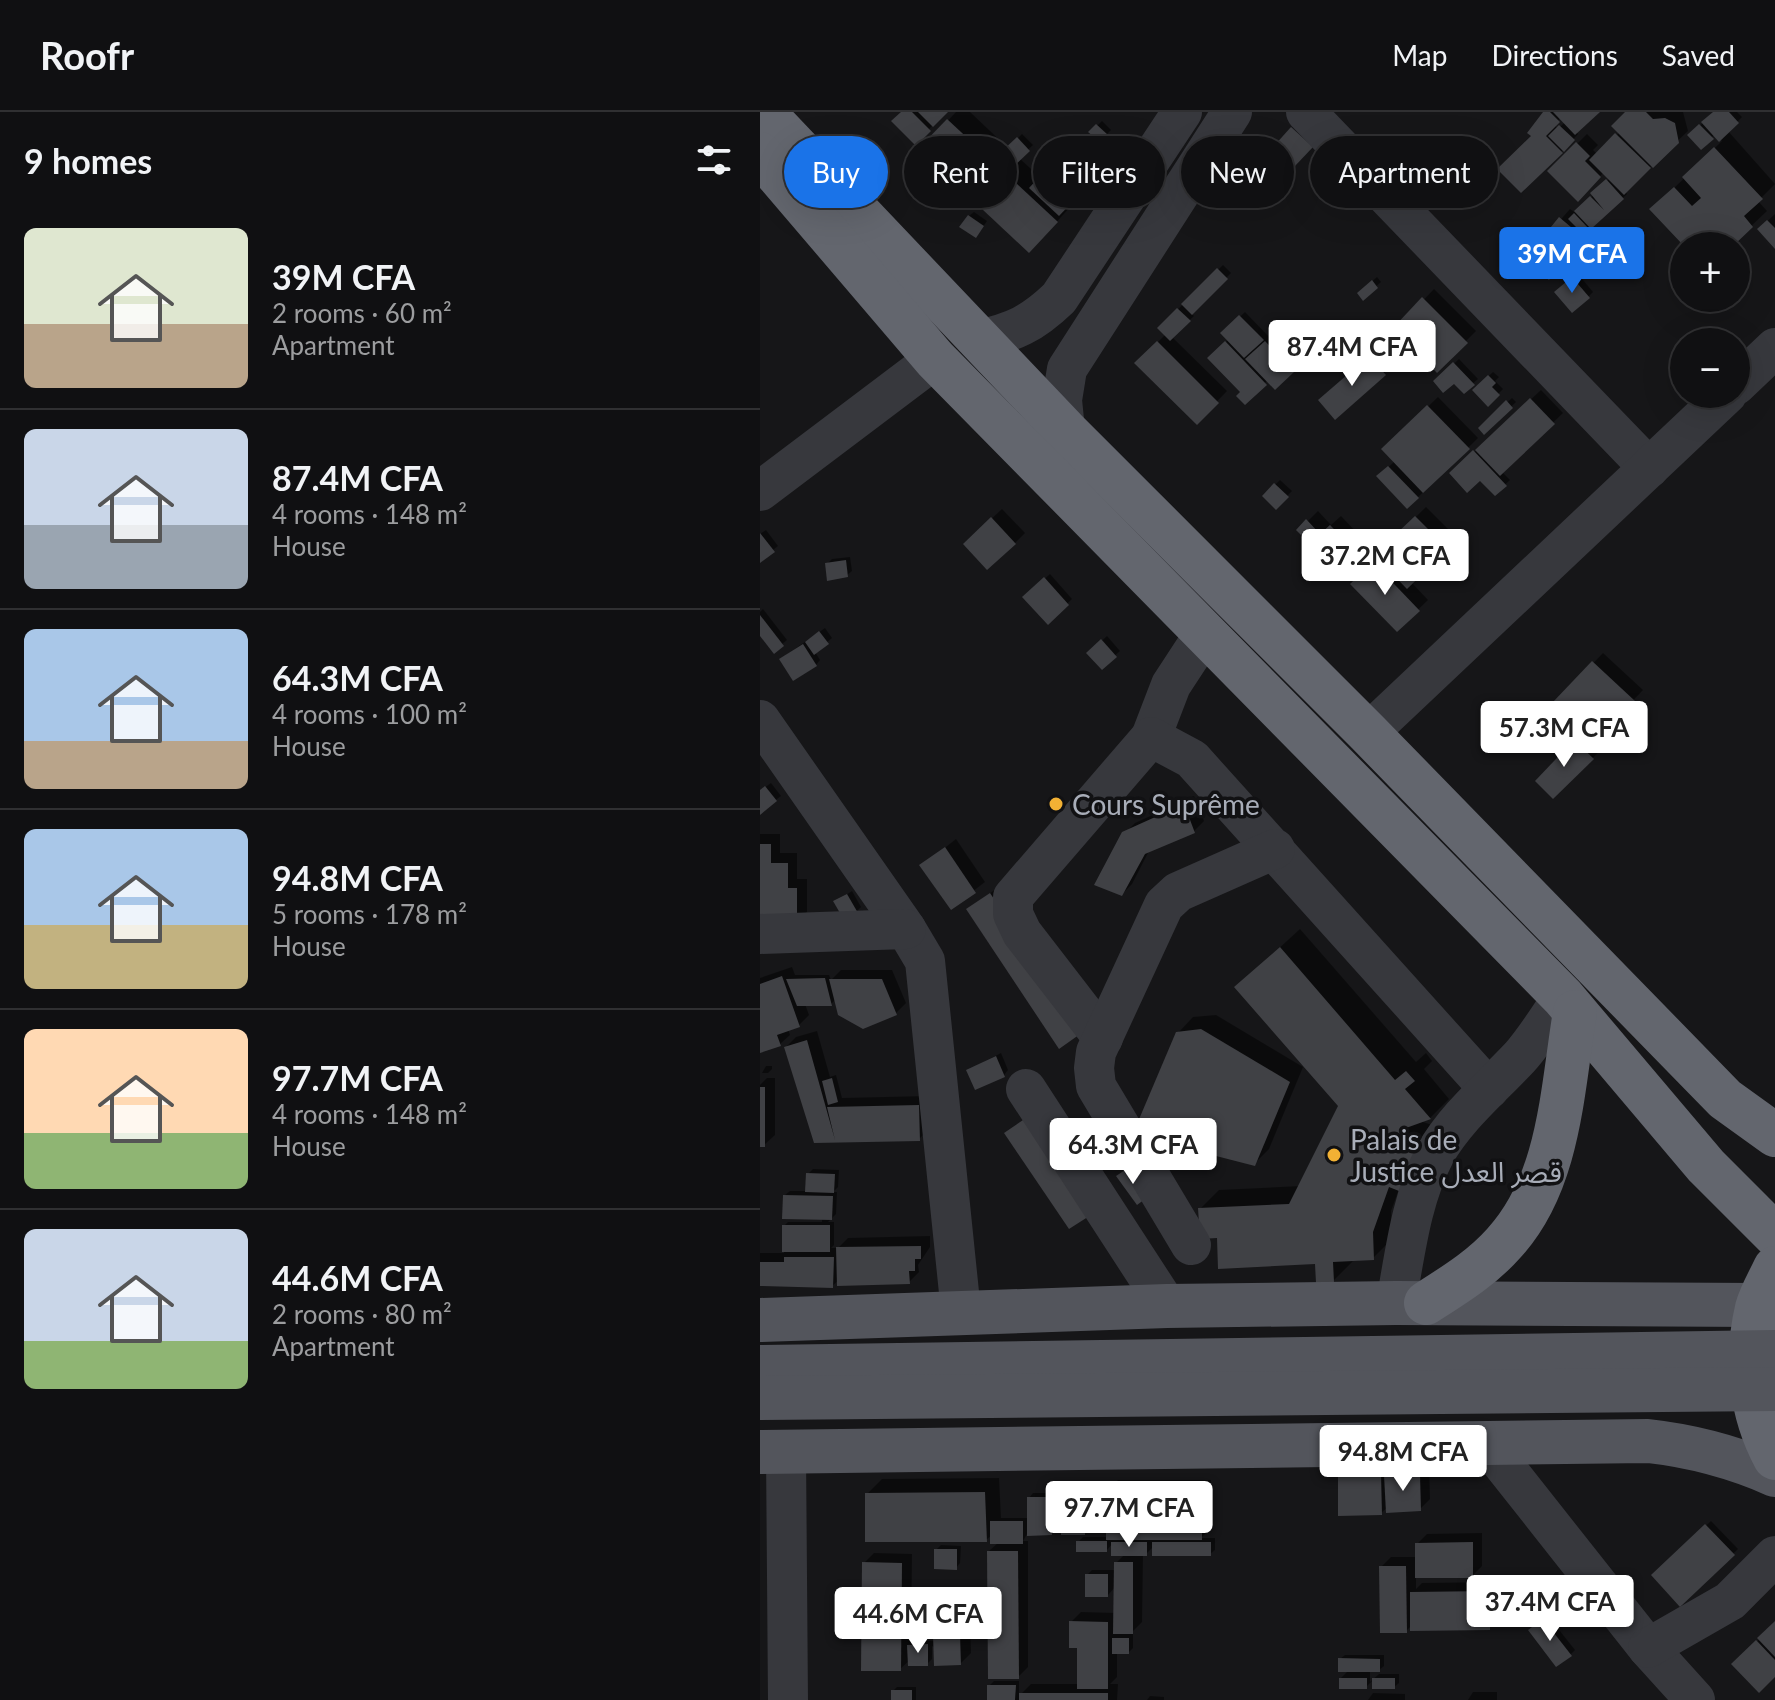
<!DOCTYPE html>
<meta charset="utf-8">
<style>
body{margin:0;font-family:Lato,"Noto Sans Arabic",sans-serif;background:#1e1e20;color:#f1f3f6;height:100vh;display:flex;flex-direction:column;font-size:30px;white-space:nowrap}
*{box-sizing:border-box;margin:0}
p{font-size:26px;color:#9c9d9f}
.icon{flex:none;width:44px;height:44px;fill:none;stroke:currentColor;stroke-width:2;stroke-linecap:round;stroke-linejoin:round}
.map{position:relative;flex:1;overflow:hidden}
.details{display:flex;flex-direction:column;background:#101012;width:760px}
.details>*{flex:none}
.top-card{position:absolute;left:24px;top:24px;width:760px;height:72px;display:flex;gap:16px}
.fabs{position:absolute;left:910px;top:120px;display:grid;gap:16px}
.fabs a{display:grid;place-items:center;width:80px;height:80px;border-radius:50%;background:#101012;box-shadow:0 8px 32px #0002,0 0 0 2px #303032;font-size:40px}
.price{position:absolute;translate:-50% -68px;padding:0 18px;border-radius:8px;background:#fff;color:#222;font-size:26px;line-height:52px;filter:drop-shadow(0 2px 4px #0008)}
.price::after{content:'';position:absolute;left:50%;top:48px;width:24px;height:18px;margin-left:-12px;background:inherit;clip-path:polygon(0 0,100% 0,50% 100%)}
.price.current{background:#1a73e8;color:#fff}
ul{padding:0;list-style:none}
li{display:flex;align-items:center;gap:24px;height:200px;padding:0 24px}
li+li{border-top:2px solid #303032}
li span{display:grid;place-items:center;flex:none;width:224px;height:160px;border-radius:12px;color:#555}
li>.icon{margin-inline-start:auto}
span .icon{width:96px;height:96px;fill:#fffc;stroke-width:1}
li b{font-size:34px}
h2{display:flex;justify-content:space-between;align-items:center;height:96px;padding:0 24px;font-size:34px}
.tag{padding:0 28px;border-radius:36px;background:#101012;box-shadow:0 8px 32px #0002,0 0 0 2px #303032;font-size:28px;line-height:72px}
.tag.current{background:#1a73e8;color:#fff}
header{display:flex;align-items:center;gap:48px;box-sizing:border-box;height:112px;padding:0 40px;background:#101012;border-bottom:2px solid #303032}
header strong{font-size:38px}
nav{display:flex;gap:44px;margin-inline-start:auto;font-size:28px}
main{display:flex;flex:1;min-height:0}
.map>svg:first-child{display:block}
.shadow{fill:#0007;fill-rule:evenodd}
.building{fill:#404145}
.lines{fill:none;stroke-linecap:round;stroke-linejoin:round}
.minor{stroke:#37383d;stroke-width:40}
.major{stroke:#53555c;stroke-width:44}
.highway{stroke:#63666e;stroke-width:44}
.major-bridge{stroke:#53555c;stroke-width:44}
.poi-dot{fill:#f2b134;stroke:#111113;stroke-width:3}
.labels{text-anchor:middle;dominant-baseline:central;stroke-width:7;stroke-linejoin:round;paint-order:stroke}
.poi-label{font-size:28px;fill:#a8adb8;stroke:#111113;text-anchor:start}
</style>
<header>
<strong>Roofr</strong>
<nav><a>Map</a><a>Directions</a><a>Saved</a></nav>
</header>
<main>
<section class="details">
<h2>9 homes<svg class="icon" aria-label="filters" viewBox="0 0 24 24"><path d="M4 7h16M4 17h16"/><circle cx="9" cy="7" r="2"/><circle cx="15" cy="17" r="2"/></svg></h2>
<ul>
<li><span style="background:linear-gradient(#dfe7d0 60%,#b9a48a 0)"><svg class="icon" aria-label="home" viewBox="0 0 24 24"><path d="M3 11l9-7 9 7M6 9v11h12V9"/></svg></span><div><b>39M CFA</b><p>2 rooms · 60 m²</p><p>Apartment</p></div></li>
<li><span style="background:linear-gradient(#c9d6e8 60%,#9aa5b1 0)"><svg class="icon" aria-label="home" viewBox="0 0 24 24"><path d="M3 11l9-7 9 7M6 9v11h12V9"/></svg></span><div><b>87.4M CFA</b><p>4 rooms · 148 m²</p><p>House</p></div></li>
<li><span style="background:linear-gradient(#a9c7e8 70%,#b9a48a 0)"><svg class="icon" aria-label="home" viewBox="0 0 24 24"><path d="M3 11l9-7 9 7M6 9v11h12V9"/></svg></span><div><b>64.3M CFA</b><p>4 rooms · 100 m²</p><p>House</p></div></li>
<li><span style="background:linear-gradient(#a9c7e8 60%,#c2b280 0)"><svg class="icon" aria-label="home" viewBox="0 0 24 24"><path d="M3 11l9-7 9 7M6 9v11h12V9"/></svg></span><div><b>94.8M CFA</b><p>5 rooms · 178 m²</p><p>House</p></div></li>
<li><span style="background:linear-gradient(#ffd9b3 65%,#8fb573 0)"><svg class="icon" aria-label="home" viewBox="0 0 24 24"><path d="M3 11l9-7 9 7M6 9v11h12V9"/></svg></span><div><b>97.7M CFA</b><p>4 rooms · 148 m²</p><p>House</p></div></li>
<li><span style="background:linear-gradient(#c9d6e8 70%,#8fb573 0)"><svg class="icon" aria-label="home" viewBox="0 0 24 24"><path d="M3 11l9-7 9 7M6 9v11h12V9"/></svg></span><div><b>44.6M CFA</b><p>2 rooms · 80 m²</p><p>Apartment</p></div></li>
</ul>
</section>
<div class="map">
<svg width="1015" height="1588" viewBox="0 0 1015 1588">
<rect width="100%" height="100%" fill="#161618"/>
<!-- shadow -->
<g class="shadow">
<path d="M143 0H185L156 31Z"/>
<path d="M196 0H210L248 36 262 22 273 33 259 46 281 66 292 55 319 81 308 92 311 94 284 124 161 37Z"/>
<path d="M786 0H837L816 20 818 22 809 32 761 78 774 24ZM801 6 805 10 798 17 794 12Z"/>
<path d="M867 0H923L928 19 865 79 867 82 833 115 799 155 773 128 783 118 788 122 810 97 816 101 850 66 844 60 818 87 790 59 827 22 838 33 833 38 837 42 860 20Z"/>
<path d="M955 0H977L982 5 968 19 1015 72 998 89 1007 99 970 134H926L907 83 962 29 955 22 942 35 930 23Z"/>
<path d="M342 9 351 18 341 28 331 20Z"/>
<path d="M214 100 227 109 220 119 209 104Z"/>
<path d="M1015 102V134L999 117Z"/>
<path d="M463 153 471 161 431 201 434 204 412 225 467 279 437 310 377 251 406 222 399 216Z"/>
<path d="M818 162 833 180 828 185 801 176Z"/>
<path d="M617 165 621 170 603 186 599 181Z"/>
<path d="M674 177 716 219 677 258 651 230 632 249 634 251 624 261 575 305 571 279 612 242Z"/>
<path d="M485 200 537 254 515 275 508 268 485 290 483 280 450 246 469 227 463 221Z"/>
<path d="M699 247 718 267 704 279 695 269H676Z"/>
<path d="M733 260 739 265 735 269 743 277 728 292 714 278Z"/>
<path d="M781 278 803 301 742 360 750 368 735 382 720 366 692 361Z"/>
<path d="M678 285 718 326 648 395 619 364 635 349 624 337Z"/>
<path d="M752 286 756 290 724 320 720 316Z"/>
<path d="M520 368 532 379 516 395 504 384Z"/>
<path d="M666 395 696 425 651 470 668 488 637 518 593 472 620 446 617 443Z"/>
<path d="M242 397 265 421 255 431 215 422Z"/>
<path d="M558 399 571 413 581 404 598 422 604 417 609 422 577 456 539 418Z"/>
<path d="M6 418 18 434 0 448V422Z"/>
<path d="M90 445 92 459 87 463 67 452 72 447Z"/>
<path d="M290 462 312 487 288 510 265 485Z"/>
<path d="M3 497 27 528 22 532 0 520V500Z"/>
<path d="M65 516 72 526 55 540 60 548 56 553 26 543Z"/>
<path d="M347 524 360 539 342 555 329 541Z"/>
<path d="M843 541 883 578 835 628 843 636 793 684 778 669 826 618 796 590Z"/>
<path d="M11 671 21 684 0 700V679Z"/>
<path d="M434 684 444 709 434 719 390 737 372 772 362 782 364 722 375 711Z"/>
<path d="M0 722H20V741H37V767H47V800L37 810H0Z"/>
<path d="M196 727 225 770 191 796 162 754Z"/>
<path d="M241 773 332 909 208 798Z"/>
<path d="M92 779 101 795 96 800 76 790Z"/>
<path d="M540 817 656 950 666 941 672 949 664 957 689 987 670 1006 660 1009 684 1017 639 1077 631 1099 632 1127 613 1146 593 1149 574 1168 556 1150 459 1124 440 1097 459 1078 541 1074 581 994 477 875Z"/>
<path d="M32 855 35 863H69L71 868 81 858H132L146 891 136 901 103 915 76 887 71 892H45L49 903 39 913 28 917 30 923 20 932 0 939V866Z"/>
<path d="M456 903 543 955 509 1037 494 1052 418 921 433 905Z"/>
<path d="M57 919 70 965 76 963 82 986 168 984 169 1017 159 1027 55 1029 26 935 36 925Z"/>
<path d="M241 941 248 958 244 963 209 958Z"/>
<path d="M6 954H12V957L8 961H2Z"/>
<path d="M7 966H15V1023L4 1033H0V973Z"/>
<path d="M53 1057 79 1058 78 1075 73 1080H77L76 1102 68 1110H74V1133L71 1136H78L88 1126 170 1124V1135L158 1153 159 1160 149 1170 79 1168 72 1174 0 1173V1141H24V1114L28 1110H62V1106L25 1083 30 1079H47L48 1062Z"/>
<path d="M590 1352H631V1360L636 1354 669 1353 670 1387 660 1397 628 1395 621 1401 580 1362Z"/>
<path d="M239 1366 241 1406H269V1386L273 1381H294L295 1417 291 1421 267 1422 263 1429H268V1555L258 1565 229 1439 239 1430 232 1423 226 1428 107 1382 122 1367Z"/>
<path d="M358 1368H451V1416L441 1426H455V1438L450 1442 394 1434 386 1442H383L382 1510 370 1522H373V1536L369 1540H357V1565L350 1572H358L357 1588H229V1574L234 1569H259V1584L271 1572H319V1534L311 1510 321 1500 356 1501V1474L348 1483 327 1463 332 1458H356V1451L365 1442 353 1431 347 1438 318 1430 323 1425H348V1378Z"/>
<path d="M308 1403H328V1417L324 1421 303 1408Z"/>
<path d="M951 1409 978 1437 921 1492 893 1463Z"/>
<path d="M722 1421V1454L712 1464H656V1477L662 1471 739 1470V1506L729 1516 652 1513 646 1519 621 1455 631 1445H657V1432L667 1422Z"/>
<path d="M181 1433 201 1434 200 1451 196 1456 176 1438Z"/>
<path d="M114 1441 152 1442 151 1532 154 1529H175L174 1492 184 1482 209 1481 211 1541 201 1551 172 1534V1547L167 1552 150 1548 140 1557 104 1451Z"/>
<path d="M788 1504 815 1538 810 1543 775 1514Z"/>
<path d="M1015 1511V1563L974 1552 1000 1527Z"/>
<path d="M585 1543H624V1554L619 1558H610V1570L619 1562H639V1571L634 1575 614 1567 606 1575 581 1566 589 1558 580 1547Z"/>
<path d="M137 1575H156V1588H133V1579Z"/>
<path d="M713 1580H737V1588H708Z"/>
<path d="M613 1581 645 1582V1588H608Z"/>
<path d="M390 1584 404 1585V1588H387Z"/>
</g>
<!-- building -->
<g class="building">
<path d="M141 0H152L171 19 156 34 131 9Z"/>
<path d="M158 0H188L173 15Z"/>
<path d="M783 0H790L800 10 786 24 803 41 761 81 737 57 771 24 767 21Z"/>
<path d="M793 0H840L815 23Z"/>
<path d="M865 0H886L893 7 905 6 915 11 919 31 893 56 851 14Z"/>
<path d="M953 0H969L979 11 959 30 941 10Z"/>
<path d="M187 7 298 110 269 141 158 37Z"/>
<path d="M336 12 348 23 341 31 328 20Z"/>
<path d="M939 12 954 27 941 38 927 23Z"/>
<path d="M799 13 815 28 804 40 788 24Z"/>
<path d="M531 15 553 35 535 54 514 34Z"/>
<path d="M855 21 891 56 864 83 829 48Z"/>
<path d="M257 25 270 39 252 56 239 42Z"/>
<path d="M816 30 830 44 825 49 841 65 818 90 787 59Z"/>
<path d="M954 35 1003 87 984 104 993 115 973 134H924L889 97 914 75 932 94 941 86 922 65Z"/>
<path d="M286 58 316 86 299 104 269 76Z"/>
<path d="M846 67 864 87 831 117 814 99 830 84 844 98 830 81Z"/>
<path d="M814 101 830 118 824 123 808 107Z"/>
<path d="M208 103 224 114 216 126 199 115Z"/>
<path d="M799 105 824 126 789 168 759 143 772 127 778 131Z"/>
<path d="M1007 108 1015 116V137L997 117Z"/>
<path d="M457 156 468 167 432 203 421 192Z"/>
<path d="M812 165 830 186 812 201 794 180Z"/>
<path d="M612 168 618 176 603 189 597 181Z"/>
<path d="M662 185 708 231 677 261 634 215Z"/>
<path d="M954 186H977L961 200 950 189Z"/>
<path d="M417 196 431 209 410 229 397 216Z"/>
<path d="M479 203 504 228 484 246 460 221Z"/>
<path d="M630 219 647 237 625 258 608 241Z"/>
<path d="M397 229 459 291 437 313 374 251Z"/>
<path d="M465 229 507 273 485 293 476 284 480 280 447 246Z"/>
<path d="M505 229 534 260 515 278 485 247Z"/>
<path d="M609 244 626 263 575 308 558 288Z"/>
<path d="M693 250 715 273 704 282 694 272 683 281 673 269Z"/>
<path d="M728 263 736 271 732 275 740 283 728 295 712 278Z"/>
<path d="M770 286 795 312 740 364 715 338Z"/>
<path d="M746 288 753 296 724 323 718 316Z"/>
<path d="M667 293 710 337 663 381 621 337Z"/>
<path d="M713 338 747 374 735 384 720 369 707 381 689 361Z"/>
<path d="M628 354 659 386 647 397 616 364Z"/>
<path d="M514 371 529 385 516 398 502 384Z"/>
<path d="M655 404 688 437 647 477 614 443Z"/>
<path d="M231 405 256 432 227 458 203 432Z"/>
<path d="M546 407 560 422 570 413 597 441 577 459 536 418Z"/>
<path d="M0 421 15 440 0 451Z"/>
<path d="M86 448 88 465 67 469 65 451Z"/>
<path d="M613 450 660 499 637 520 590 472Z"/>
<path d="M284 465 309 493 288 513 262 485Z"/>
<path d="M0 503 24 534 14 542 0 524Z"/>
<path d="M59 519 69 532 54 543 45 530Z"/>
<path d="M341 527 357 545 342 558 326 541Z"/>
<path d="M43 532 57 554 33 569 19 547Z"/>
<path d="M832 549 875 589 836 630 793 590Z"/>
<path d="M814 628 834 647 793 687 775 669Z"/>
<path d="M5 674 17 689 0 703V678Z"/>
<path d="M424 692 435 721 385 742 362 784 334 773 362 720Z"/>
<path d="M0 732H11V751H28V776H37V812H0Z"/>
<path d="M185 735 216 781 191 798 159 753Z"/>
<path d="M230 781 323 920 299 937 206 797Z"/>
<path d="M87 782 98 801 84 808 73 789Z"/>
<path d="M520 835 635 968 646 959 655 969 645 977 671 1007 646 1016 642 1028 666 1036 649 1083 629 1075 613 1120 614 1148 573 1150 574 1170 556 1171 555 1152 458 1157 457 1126 440 1127 438 1096 529 1092 578 994 474 875Z"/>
<path d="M22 864 40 915 17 923 21 934 0 941V872Z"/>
<path d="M65 866 72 894H37L26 867Z"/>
<path d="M69 867H122L137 903 103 917 78 903Z"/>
<path d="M441 917 530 970 495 1054 386 1026 377 1012 416 920Z"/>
<path d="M47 928 75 1028 67 995 159 993 160 1029 54 1031 24 935Z"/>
<path d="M236 944 245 965 215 978 206 958Z"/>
<path d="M72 966 78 990 68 993 62 969Z"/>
<rect x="0" y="975" width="5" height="60"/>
<path d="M269 1004 334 1101 309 1117 244 1021Z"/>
<path d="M368 1056 389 1084 377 1093 356 1064Z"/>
<path d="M46 1061 75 1062 74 1081 45 1080Z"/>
<path d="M23 1083 73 1084 72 1108 22 1107Z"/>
<rect x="22" y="1113" width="48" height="27"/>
<path d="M161 1134V1147H155V1159H149L150 1172 77 1174 76 1135Z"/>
<path d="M24 1145H74L73 1176 0 1174V1150H24Z"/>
<path d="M578 1361H621L622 1403 578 1404Z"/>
<path d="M660 1362 661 1399 626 1401 624 1363Z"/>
<rect x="346" y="1377" width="96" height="51"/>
<path d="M225 1380 227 1430H105V1381Z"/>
<path d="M267 1385H290L292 1423 267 1424Z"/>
<rect x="301" y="1407" width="24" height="16"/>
<rect x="230" y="1409" width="33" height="23"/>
<path d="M945 1412 975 1443 920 1495 891 1463Z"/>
<rect x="316" y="1429" width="31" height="11"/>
<rect x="351" y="1430" width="36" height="14"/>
<rect x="392" y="1430" width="59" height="14"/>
<path d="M713 1430V1466H655V1431Z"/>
<path d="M174 1437H197V1458L174 1457Z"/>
<path d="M227 1439H258L259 1567H228Z"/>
<path d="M102 1450 142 1451 141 1559H101Z"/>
<path d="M354 1450H373V1522H353Z"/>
<path d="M619 1454H646L647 1521H620Z"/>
<rect x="325" y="1462" width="23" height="23"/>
<path d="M730 1479V1518L650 1519V1480Z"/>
<path d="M199 1490 201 1553 174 1554 172 1491Z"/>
<path d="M783 1507 812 1544 796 1555 768 1518Z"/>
<path d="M309 1509 348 1510V1577H317V1536H309Z"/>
<path d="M1015 1509V1545L997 1526Z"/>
<rect x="352" y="1526" width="17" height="16"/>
<path d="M996 1528 1015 1548V1565L999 1581 971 1552Z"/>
<path d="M168 1532V1554H148L147 1533Z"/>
<path d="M578 1546 620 1547V1560H578Z"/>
<rect x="579" y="1566" width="28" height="11"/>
<rect x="612" y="1566" width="23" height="11"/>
<path d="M227 1573H256L255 1588H227Z"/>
<rect x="131" y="1578" width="21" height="10"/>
<rect x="259" y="1581" width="89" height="7"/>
</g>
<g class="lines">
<!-- minor -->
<g class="minor">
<path d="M546 0 889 356"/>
<path d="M218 228C254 220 272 212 299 186L422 0"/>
<path d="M976 273 1015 236"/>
<path d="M305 318 302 288 307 257 472 0"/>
<path d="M0 379 175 247"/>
<path d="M0 608 146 817 165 849 201 1200"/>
<path d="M608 621 967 282"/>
<path d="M391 625 411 573 445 521"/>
<path d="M0 822 146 817"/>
<path d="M343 926 262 821 253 802V785L391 625 432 647 729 977"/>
<path d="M266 977 407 1194"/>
<path d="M431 1133 336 974 334 956 336 940 404 793 418 780 515 737"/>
<path d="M636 1191C645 1142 651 1087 675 1042 696 1005 731 976 760 945 776 927 789 905 803 885"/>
<path d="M726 1331 888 1536 935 1588"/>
<path d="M26 1340 28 1588"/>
<path d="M888 1536 970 1489 1015 1444"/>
</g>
<!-- major -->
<g class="major">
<path d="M0 1208 407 1194 636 1191 998 1193"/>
<path d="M0 1340 888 1329C933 1334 974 1345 1015 1363"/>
</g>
<!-- highway -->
<g class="highway">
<path d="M3 0 305 318 608 621 965 987 1015 1023"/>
<path d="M0 42 175 247 803 885 946 1054 1015 1123"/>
<path d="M1015 1156C1009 1169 1001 1182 997 1196 985 1247 990 1300 1015 1346"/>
<path d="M666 1191C694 1173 722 1156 744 1131 800 1070 802 978 815 900"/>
</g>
<!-- major-bridge -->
<g class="major-bridge">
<path d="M0 1255 1015 1240"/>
<path d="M0 1286 1015 1277"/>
</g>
</g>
<!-- markers -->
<g class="poi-dot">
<circle cx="296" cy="692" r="8"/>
<circle cx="574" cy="1043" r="8"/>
</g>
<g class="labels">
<!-- poi labels -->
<g class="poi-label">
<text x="312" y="692">Cours Suprême</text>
<text x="590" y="1027">Palais de<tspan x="590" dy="32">Justice قصر العدل</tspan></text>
</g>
</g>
</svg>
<div class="fabs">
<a>+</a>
<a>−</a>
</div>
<b class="price current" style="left:812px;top:183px">39M CFA</b>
<b class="price" style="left:592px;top:276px">87.4M CFA</b>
<b class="price" style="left:625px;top:485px">37.2M CFA</b>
<b class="price" style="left:804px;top:657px">57.3M CFA</b>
<b class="price" style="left:373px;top:1074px">64.3M CFA</b>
<b class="price" style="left:643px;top:1381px">94.8M CFA</b>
<b class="price" style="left:369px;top:1437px">97.7M CFA</b>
<b class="price" style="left:790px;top:1531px">37.4M CFA</b>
<b class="price" style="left:158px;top:1543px">44.6M CFA</b>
<div class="top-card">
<a class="tag current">Buy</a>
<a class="tag">Rent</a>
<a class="tag">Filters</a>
<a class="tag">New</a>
<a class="tag">Apartment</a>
</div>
</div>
</main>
